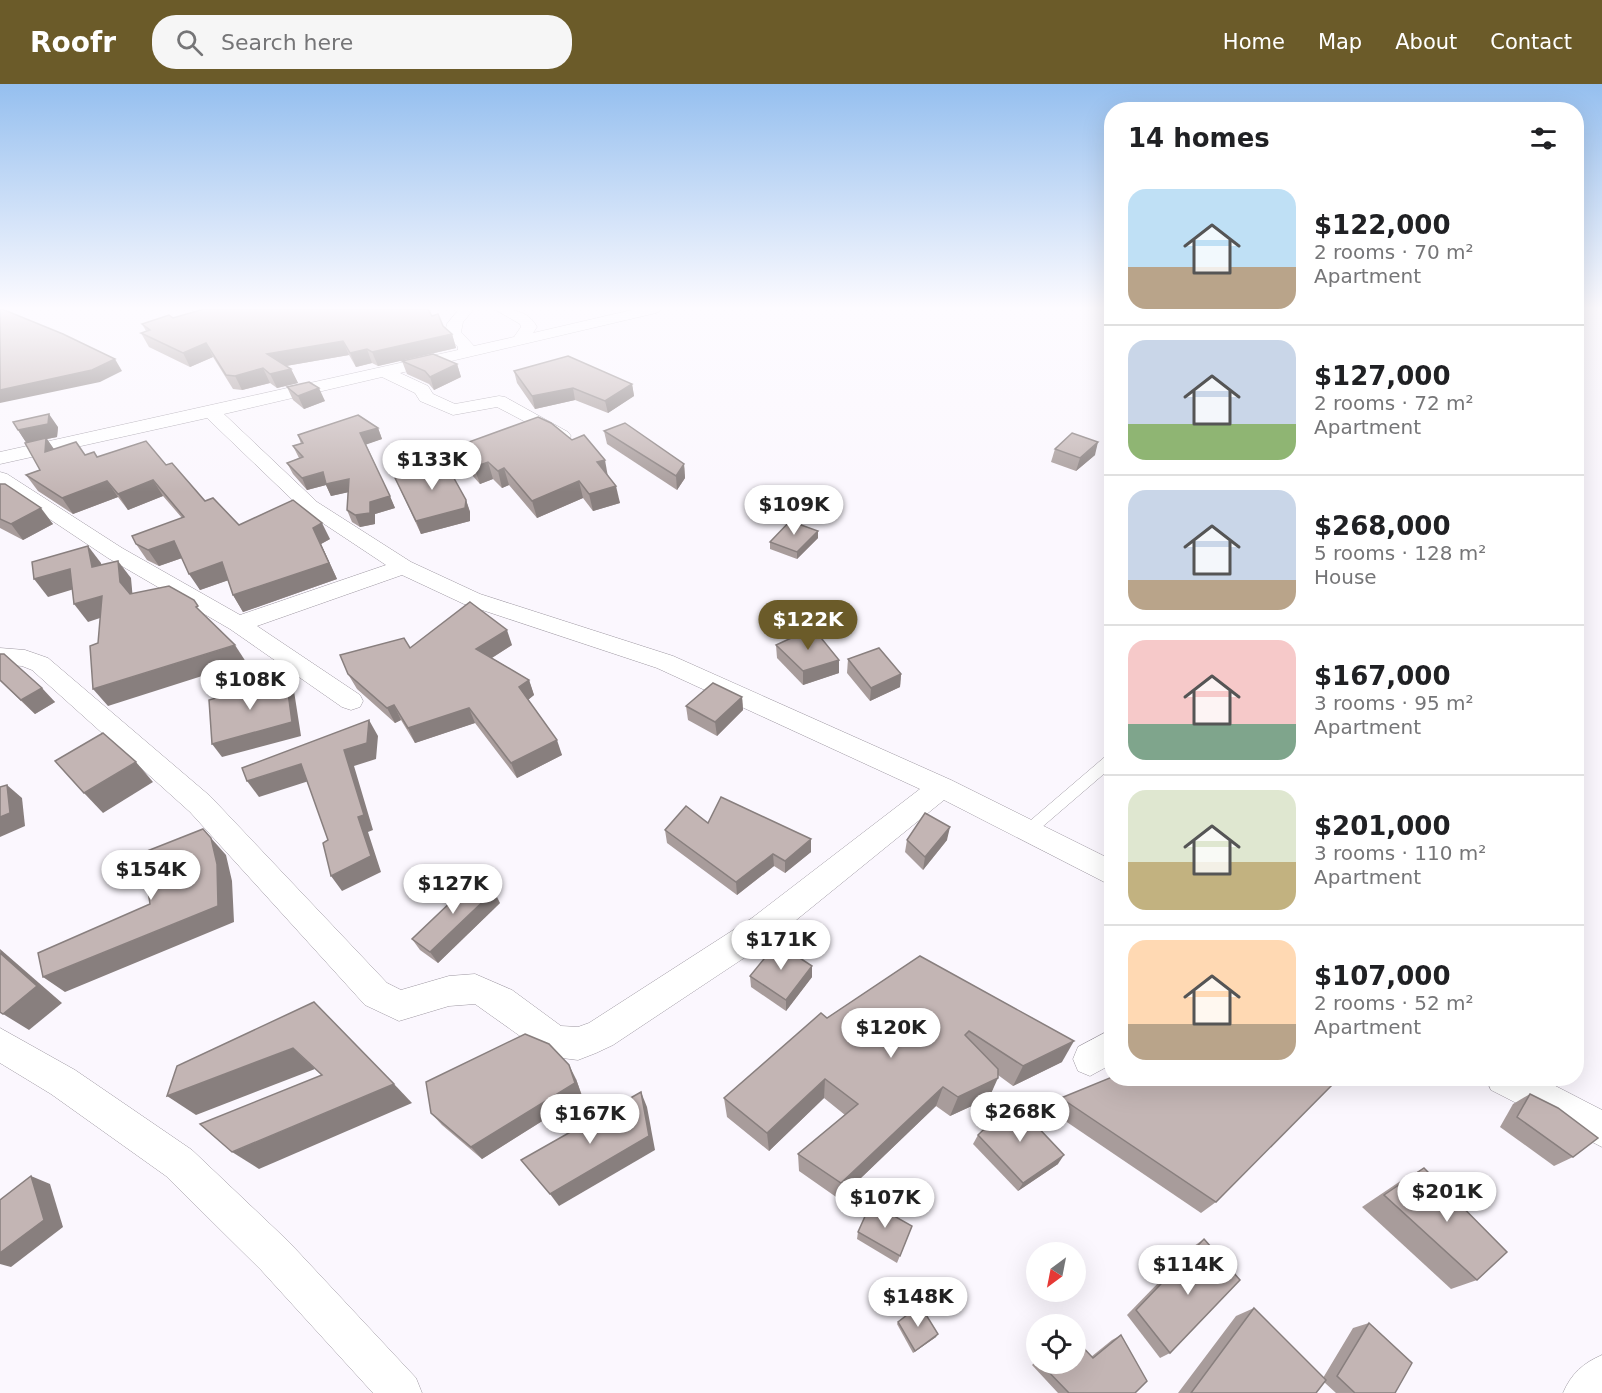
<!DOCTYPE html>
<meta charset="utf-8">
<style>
body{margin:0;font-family:"DejaVu Sans",sans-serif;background:#f6f6f6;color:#202124;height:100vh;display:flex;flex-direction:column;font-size:22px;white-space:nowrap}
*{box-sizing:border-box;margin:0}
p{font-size:20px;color:#757577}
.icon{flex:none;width:33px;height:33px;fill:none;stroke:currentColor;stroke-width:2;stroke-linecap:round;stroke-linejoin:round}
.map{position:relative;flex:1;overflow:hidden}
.drawer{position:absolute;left:1104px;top:18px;width:480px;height:984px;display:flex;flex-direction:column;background:#fff;border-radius:24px;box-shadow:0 6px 24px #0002}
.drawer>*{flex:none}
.needle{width:39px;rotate:212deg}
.fabs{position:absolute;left:1026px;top:1158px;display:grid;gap:12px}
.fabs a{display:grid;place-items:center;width:60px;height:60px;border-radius:50%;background:#fff;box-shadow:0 6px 24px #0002;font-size:30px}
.price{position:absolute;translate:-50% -51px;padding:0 14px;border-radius:21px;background:#fff;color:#222;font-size:20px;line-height:39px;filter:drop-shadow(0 2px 3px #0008)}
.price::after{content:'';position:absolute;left:50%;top:36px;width:18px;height:14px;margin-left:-9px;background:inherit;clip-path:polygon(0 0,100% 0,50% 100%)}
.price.active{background:#6b5b29;color:#fff}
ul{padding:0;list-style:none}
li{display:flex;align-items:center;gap:18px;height:150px;padding:0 24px}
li+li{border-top:2px solid #e0e0e0}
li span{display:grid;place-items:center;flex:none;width:168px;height:120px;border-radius:18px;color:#555}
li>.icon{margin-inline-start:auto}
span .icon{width:72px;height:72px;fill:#fffc;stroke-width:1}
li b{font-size:26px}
h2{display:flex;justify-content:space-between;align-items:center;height:72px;padding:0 24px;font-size:26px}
header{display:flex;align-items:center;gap:36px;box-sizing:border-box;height:84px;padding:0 30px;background:#6b5b29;color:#fff}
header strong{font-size:28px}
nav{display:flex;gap:33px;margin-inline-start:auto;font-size:21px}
.search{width:420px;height:54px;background:#f6f6f6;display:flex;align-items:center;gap:15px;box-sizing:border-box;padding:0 21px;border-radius:24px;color:#757577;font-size:22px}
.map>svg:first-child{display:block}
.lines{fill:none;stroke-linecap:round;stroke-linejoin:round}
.lane-casing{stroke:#9e98a2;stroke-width:1}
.street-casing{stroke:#9e98a2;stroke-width:1}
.lane{fill:#fff;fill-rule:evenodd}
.street{fill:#fff;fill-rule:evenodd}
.wall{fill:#a89c9b}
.shaded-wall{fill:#887f7e}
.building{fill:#c3b5b4;stroke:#887f7e;stroke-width:1.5}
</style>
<header>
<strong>Roofr</strong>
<div class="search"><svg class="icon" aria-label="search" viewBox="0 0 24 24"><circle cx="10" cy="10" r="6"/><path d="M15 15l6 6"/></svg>Search here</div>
<nav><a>Home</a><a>Map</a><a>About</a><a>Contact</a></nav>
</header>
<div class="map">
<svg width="1602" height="1309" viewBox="0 0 1602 1309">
<rect width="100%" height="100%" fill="#fbf7fe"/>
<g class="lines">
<!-- lane casing -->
<g class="lane-casing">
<path id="lane" d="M1112 670V683L1034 750 1029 752 1024 750 1022 746 1024 742 1107 671Z"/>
</g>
<!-- street casing -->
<g class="street-casing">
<g id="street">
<path d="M459 225H474L463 238 461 248 474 262 514 253 521 243 520 240 494 225C511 225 528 226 537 243L533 249 636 225H663L656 229 400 289 428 302 433 310 455 320 499 312 505 313 568 348 571 352 568 356 562 357 497 323 453 331 420 317 415 309 382 293 224 330 317 418 411 478 480 510 673 572 951 696 1112 776V802L944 716 774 854 613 961 596 969 578 976 562 974 537 964 475 920 449 922 399 937 365 921 190 728 32 586 22 582 0 580V564L25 566 48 574 210 712 387 899 401 906 449 892 475 890 512 906 561 942 578 943 589 939 752 834 920 705 657 584 464 520 402 491 257 542 360 611 363 617 360 623 351 626 342 623 230 545 108 474 0 402V388L7 390 122 464 240 531 386 481 303 426 207 334 0 380V368L458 266V263L449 254 445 248 447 240Z"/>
<path d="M0 944 75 986 192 1066 289 1158 416 1294 422 1309H373L261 1186 166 1092 51 1010 0 979Z"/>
<path d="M1112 945V980L1090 992 1078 987 1073 975 1078 963Z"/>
<path d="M1486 994H1540L1602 1026V1063L1491 1006Z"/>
<path d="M1602 1271V1309H1563C1571 1290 1583 1279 1602 1271Z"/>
</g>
</g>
<!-- lane -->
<use href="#lane" class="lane"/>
<!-- street -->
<use href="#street" class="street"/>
</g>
<!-- wall -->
<g class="wall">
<path d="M432 232 452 250 456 264 378 282 372 279 356 283 349 271 286 282 291 285 298 299 277 304 270 299 242 306 233 305 213 273 190 283 149 263 141 249 146 247 142 240 173 234Z"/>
<path d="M402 277 457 280 461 293 434 306 429 300 407 290Z"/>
<path d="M514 287 632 300 634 312 608 329 575 316 535 325 517 299Z"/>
<path d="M287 303 325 317 304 325 293 316Z"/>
<path d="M58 343 57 353 47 355 54 365 85 371 166 381 205 417 239 441 330 455 321 460 337 495 243 528 233 511 228 496 200 506 182 474 159 482 147 476 136 460 182 434 163 412 128 426 118 413 73 430 38 407 26 391 40 386 26 358 18 346Z"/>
<path d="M378 344 382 355 366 360 395 424 375 430V440L360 443 352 438 347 426 348 408 331 412 326 401 307 406 293 390 287 379 299 374 293 362 301 360 298 351Z"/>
<path d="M604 347 684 380 685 394 677 406 607 360Z"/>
<path d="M455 363 608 391 620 419 593 427 583 414 537 434 509 401 502 404 493 395 480 400 461 379Z"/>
<path d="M1055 365 1095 371 1076 387 1051 378Z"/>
<path d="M395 394 466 416 470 428V437L421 450Z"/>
<path d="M0 400 53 440 23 456 0 444Z"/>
<path d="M818 454 797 475 770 465V458Z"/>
<path d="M512 561 492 574 529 596 534 611 528 616 562 671 517 694 475 639 415 659 401 636 395 639 357 605 348 590 410 564Z"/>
<path d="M776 561 839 589 803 601 777 574Z"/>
<path d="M0 570 55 618 35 630 0 597Z"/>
<path d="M848 575 901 590 900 603 870 617 847 589Z"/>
<path d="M742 613 743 626 717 652 688 636 686 622Z"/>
<path d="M708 739 811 768 785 789 774 782 737 811 667 759 665 746Z"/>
<path d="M907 756H947L923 786 905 768Z"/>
<path d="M500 819 438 879 420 866 412 855Z"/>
<path d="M920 872 1062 978 1013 1002 998 991 989 1014 950 1032 936 1022 839 1115 799 1087 798 1070 845 1031 824 1014 769 1067 727 1033 724 1014 827 934Z"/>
<path d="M812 882V893L786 927 751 903 750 892Z"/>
<path d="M576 995 582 1012 482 1075 442 1041 431 1029Z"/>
<path d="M1530 1010 1573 1073 1554 1082 1500 1043 1513 1020Z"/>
<path d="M1061 1014 1216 1118 1201 1129 1052 1028Z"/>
<path d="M978 1051 1058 1080 1018 1107 973 1060Z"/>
<path d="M1424 1084 1477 1196 1451 1205 1362 1123 1402 1096Z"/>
<path d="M912 1142 897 1179 857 1155 858 1148Z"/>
<path d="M1204 1155 1170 1269 1160 1274 1127 1231 1194 1162Z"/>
<path d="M1254 1224 1323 1294 1353 1244 1369 1239 1395 1309H1336L1324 1298 1316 1309H1178L1236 1232Z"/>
<path d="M898 1238 936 1253 913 1269 897 1240Z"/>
<path d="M1121 1251 1135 1309H1058L1032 1281 1036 1277V1280H1076L1091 1273 1112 1256Z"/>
</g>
<!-- shaded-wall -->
<g class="shaded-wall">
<path d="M452 250 456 264 378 282 372 268Z"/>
<path d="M343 257 349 271 274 284 267 270Z"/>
<path d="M206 259 213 273 190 283 183 269Z"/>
<path d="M367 265 372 279 356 283 350 269Z"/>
<path d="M115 275 122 287 100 298 0 319V306Z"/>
<path d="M457 280 461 293 434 306 430 293Z"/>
<path d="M263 284 270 299 242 306 235 292Z"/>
<path d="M291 285 298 299 277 304 270 290Z"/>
<path d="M632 300 634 312 608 329 605 317Z"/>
<path d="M319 304 325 317 304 325 298 312Z"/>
<path d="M573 304 575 316 535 325 532 312Z"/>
<path d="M49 330 58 343 57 353 47 355 57 370 45 368 27 360 18 346Z"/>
<path d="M378 344 382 355 365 361 360 349Z"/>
<path d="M1098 358 1095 371 1076 387 1080 374Z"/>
<path d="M605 376 608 393 597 378Z"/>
<path d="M488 378 493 395 480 400 474 383Z"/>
<path d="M684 380 685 394 677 406 676 392Z"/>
<path d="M504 384 509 401 502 404 498 387Z"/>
<path d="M323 388 349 395 354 407 331 412 326 401 307 406 302 394Z"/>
<path d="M153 396 163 412 128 426 118 410Z"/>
<path d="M107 397 118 413 73 430 62 414Z"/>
<path d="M579 397 583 414 537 434 532 417Z"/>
<path d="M616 402 620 419 593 427 589 410Z"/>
<path d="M390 412 395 424 375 430V440L360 443 355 431 370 418Z"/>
<path d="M466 416 470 428V437L421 450 416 437Z"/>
<path d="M41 424 53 440 23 456 11 440Z"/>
<path d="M322 439 330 455 321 460 337 495 243 528 233 511 313 444Z"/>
<path d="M818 447V454L797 475V468Z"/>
<path d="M174 457 185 473 159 482 148 466Z"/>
<path d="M88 462 101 479 105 501 92 483Z"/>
<path d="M118 477 131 494 133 516 120 498Z"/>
<path d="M222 478 232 495 200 506 189 490Z"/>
<path d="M70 485 84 502 48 513 34 495Z"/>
<path d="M102 512 115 529 88 538 74 520Z"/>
<path d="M507 546 512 561 482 580 476 565Z"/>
<path d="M235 561 246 578 108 622 93 605Z"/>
<path d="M839 576V589L803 601V587Z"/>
<path d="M901 590 900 603 870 617 871 604Z"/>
<path d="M286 594 294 607 301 652 222 673 212 660Z"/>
<path d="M529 596 534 611 524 619 519 603Z"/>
<path d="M42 604 55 618 35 630 21 616Z"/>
<path d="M742 613 743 626 717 652 715 638Z"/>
<path d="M394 621 401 636 395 639 387 624Z"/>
<path d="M469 624 475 639 415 659 408 644Z"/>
<path d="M369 636 378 652 376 675 354 682 373 746 368 748 381 788 342 807 331 792 358 733 344 666Z"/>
<path d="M557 656 562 671 517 694 511 679Z"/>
<path d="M136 678 153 698 103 729 84 709Z"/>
<path d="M301 680 312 696 259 713 247 697Z"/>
<path d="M7 701 22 714 25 742 0 753V733Z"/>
<path d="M950 743 947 756 923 786 925 773Z"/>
<path d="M211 754 226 771 232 797 234 838 65 908 43 893 218 822Z"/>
<path d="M811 755V768L785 789V777Z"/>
<path d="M773 770 774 782 737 811 736 798Z"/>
<path d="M494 807 500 819 438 879 430 868Z"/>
<path d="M0 865 62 919 29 946 3 930Z"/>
<path d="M812 882V893L786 927V916Z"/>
<path d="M1074 957 1062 978 1013 1002 1023 982Z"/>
<path d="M293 964 315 985 196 1031 167 1012Z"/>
<path d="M569 981 576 995 582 1012 482 1075 471 1063Z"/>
<path d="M998 994 989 1014 950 1032 958 1013Z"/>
<path d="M825 995 824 1014 769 1067 767 1049Z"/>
<path d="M394 1000 412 1019 259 1085 232 1068Z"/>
<path d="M943 1003 936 1022 839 1115 841 1099Z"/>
<path d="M641 1008 647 1023 655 1066 559 1122 550 1110Z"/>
<path d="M1064 1071 1058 1080 1018 1107 1023 1099Z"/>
<path d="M31 1092 50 1100 63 1143 11 1183 0 1180V1169Z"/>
<path d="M938 1250 936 1253 913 1269 915 1267Z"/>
</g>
<!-- building -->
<g class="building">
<path d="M0 225H2L63 250 115 275 92 286 0 306Z"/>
<path d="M204 225H428L432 232 438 230 443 242 452 250 372 268 367 265 350 269 343 257 267 270 291 285 270 290 263 284 235 292 226 291 206 259 183 269 141 249 150 246 142 240 169 231 173 234Z"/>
<path d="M433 270 457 280 430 293 425 287 402 277Z"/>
<path d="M568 272 632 300 605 317 573 304 532 312 514 287Z"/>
<path d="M309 298 319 304 298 312 287 303Z"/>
<path d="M49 330 48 340 18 346 13 338Z"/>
<path d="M358 331 378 344 360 349 390 412 370 418V429L355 431 347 426 349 395 326 400 323 388 302 394 287 379 303 373 293 362 303 359 298 351Z"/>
<path d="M538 333 551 339 572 356 584 351 605 376 597 378 616 402 589 410 579 397 532 417 504 384 498 387 488 378 474 383 455 363Z"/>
<path d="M625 339 684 380 676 392 604 347Z"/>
<path d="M1072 349 1098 358 1080 374 1055 365Z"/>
<path d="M46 354 45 368 76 358 85 371 94 368 97 373 146 357 166 381 172 379 205 417 213 414 239 441 293 416 322 439 313 444 329 479 233 511 222 478 189 490 174 457 148 466 136 460 132 452 184 433 153 396 118 410 107 397 62 414 26 391 40 386 25 359Z"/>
<path d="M440 369 466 416 465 424 416 437 395 394 427 383Z"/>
<path d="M0 400H5L41 424 11 440 0 435Z"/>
<path d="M790 437 818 447 797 468 770 458Z"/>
<path d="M88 462 92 483 118 477 120 498 130 510 169 502 194 516 198 522 196 523 235 561 93 605 90 562 98 559 102 512 74 520 70 485 34 495 32 478Z"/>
<path d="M470 518 507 546 476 565 529 596 519 603 557 656 511 679 469 624 408 644 394 621 387 624 348 590 340 571 404 554 410 564Z"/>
<path d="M813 544 839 576 803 587 776 561Z"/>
<path d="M879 564 901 590 871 604 848 575Z"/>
<path d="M0 570H4L42 604 21 616 0 596Z"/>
<path d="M286 594 292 638 212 660 209 616Z"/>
<path d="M713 599 742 613 715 638 686 622Z"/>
<path d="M369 636 367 659 344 666 364 731 358 733 371 772 331 792 323 759 328 756 301 680 247 697 242 684Z"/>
<path d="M103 649 136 678 84 709 55 677Z"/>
<path d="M7 701 10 729 0 733V703Z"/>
<path d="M721 713 811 755 785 777 773 770 736 798 665 746 686 722 708 739Z"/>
<path d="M925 729 950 743 925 773 907 756Z"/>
<path d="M203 745 211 754 217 780 218 822 43 893 38 869 150 820 142 769Z"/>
<path d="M476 794 494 807 430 868 412 855Z"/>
<path d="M777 859 812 882 786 916 750 892Z"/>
<path d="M0 869 37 902 3 930 0 928Z"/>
<path d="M920 872 1074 957 1023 982 969 947 965 951 998 985V994L958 1013 943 1003 841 1099 798 1070 858 1020 825 995 767 1049 724 1014 821 929 827 934Z"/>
<path d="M314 918 394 1000 232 1068 200 1040 322 991 293 964 167 1012 177 982Z"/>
<path d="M525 950 549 960 569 981 575 999 471 1063 431 1029 426 998Z"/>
<path d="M1112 993V994H1339L1216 1118 1061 1014Z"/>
<path d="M641 1008 649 1052 550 1110 521 1076Z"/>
<path d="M1530 1010 1558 1024 1598 1054 1573 1073 1517 1033Z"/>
<path d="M1013 1017 1064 1071 1023 1099 978 1051Z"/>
<path d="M1424 1084 1507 1168 1477 1196 1384 1111Z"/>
<path d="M31 1092 44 1136 0 1169V1116Z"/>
<path d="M871 1119 912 1142 900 1172 858 1148Z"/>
<path d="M1204 1155 1240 1196 1170 1269 1136 1226Z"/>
<path d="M920 1221 938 1250 915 1267 898 1238Z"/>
<path d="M1254 1224 1326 1296 1316 1309H1191Z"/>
<path d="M1369 1239 1412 1279 1395 1309H1355L1337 1292Z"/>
<path d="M1121 1251 1147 1297 1135 1309H1069L1041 1280H1076V1256L1093 1274Z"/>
</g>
<!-- sky -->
<linearGradient id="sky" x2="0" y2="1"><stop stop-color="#95bfef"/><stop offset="0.55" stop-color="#fdfbff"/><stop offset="1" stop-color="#fdfbff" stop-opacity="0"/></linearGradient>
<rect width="1602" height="408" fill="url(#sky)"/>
</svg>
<div class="fabs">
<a><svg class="needle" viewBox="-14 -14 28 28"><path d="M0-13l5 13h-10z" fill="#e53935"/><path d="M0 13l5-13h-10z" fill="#757577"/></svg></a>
<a><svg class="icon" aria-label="locate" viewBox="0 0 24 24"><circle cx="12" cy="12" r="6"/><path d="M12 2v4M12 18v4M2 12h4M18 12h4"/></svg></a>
</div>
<b class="price" style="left:432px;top:407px">$133K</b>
<b class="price" style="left:794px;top:452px">$109K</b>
<b class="price active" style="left:808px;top:567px">$122K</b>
<b class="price" style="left:250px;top:627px">$108K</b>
<b class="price" style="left:151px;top:817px">$154K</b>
<b class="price" style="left:453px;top:831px">$127K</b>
<b class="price" style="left:781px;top:887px">$171K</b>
<b class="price" style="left:891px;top:975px">$120K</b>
<b class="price" style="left:1020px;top:1059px">$268K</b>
<b class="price" style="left:590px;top:1061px">$167K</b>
<b class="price" style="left:1447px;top:1139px">$201K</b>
<b class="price" style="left:885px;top:1145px">$107K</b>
<b class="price" style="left:1188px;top:1212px">$114K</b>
<b class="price" style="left:918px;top:1244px">$148K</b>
<section class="drawer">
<h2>14 homes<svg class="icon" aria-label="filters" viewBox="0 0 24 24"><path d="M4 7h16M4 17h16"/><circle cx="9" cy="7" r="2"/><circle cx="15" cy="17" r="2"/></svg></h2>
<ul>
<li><span style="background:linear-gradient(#bfe0f5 65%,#b9a48a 0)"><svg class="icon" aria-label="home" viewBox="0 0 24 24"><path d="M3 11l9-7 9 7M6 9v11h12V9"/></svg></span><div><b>$122,000</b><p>2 rooms · 70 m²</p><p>Apartment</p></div></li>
<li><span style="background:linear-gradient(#c9d6e8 70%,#8fb573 0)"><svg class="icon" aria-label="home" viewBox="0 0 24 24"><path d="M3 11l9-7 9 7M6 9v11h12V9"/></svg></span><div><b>$127,000</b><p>2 rooms · 72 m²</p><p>Apartment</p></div></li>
<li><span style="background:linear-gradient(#c9d6e8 75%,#b9a48a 0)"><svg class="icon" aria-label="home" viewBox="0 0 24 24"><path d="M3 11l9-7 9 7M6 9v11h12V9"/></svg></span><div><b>$268,000</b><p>5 rooms · 128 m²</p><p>House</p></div></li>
<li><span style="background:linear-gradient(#f6c9c9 70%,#7fa58c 0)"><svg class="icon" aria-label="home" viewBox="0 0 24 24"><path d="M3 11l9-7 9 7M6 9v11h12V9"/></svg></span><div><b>$167,000</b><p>3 rooms · 95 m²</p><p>Apartment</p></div></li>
<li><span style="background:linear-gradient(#dfe7d0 60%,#c2b280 0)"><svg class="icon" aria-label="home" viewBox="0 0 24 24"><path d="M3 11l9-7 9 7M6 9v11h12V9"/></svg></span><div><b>$201,000</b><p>3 rooms · 110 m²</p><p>Apartment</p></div></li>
<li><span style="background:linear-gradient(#ffd9b3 70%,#b9a48a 0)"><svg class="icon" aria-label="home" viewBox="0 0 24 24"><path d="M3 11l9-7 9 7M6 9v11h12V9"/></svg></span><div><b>$107,000</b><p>2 rooms · 52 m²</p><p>Apartment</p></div></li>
</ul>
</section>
</div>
